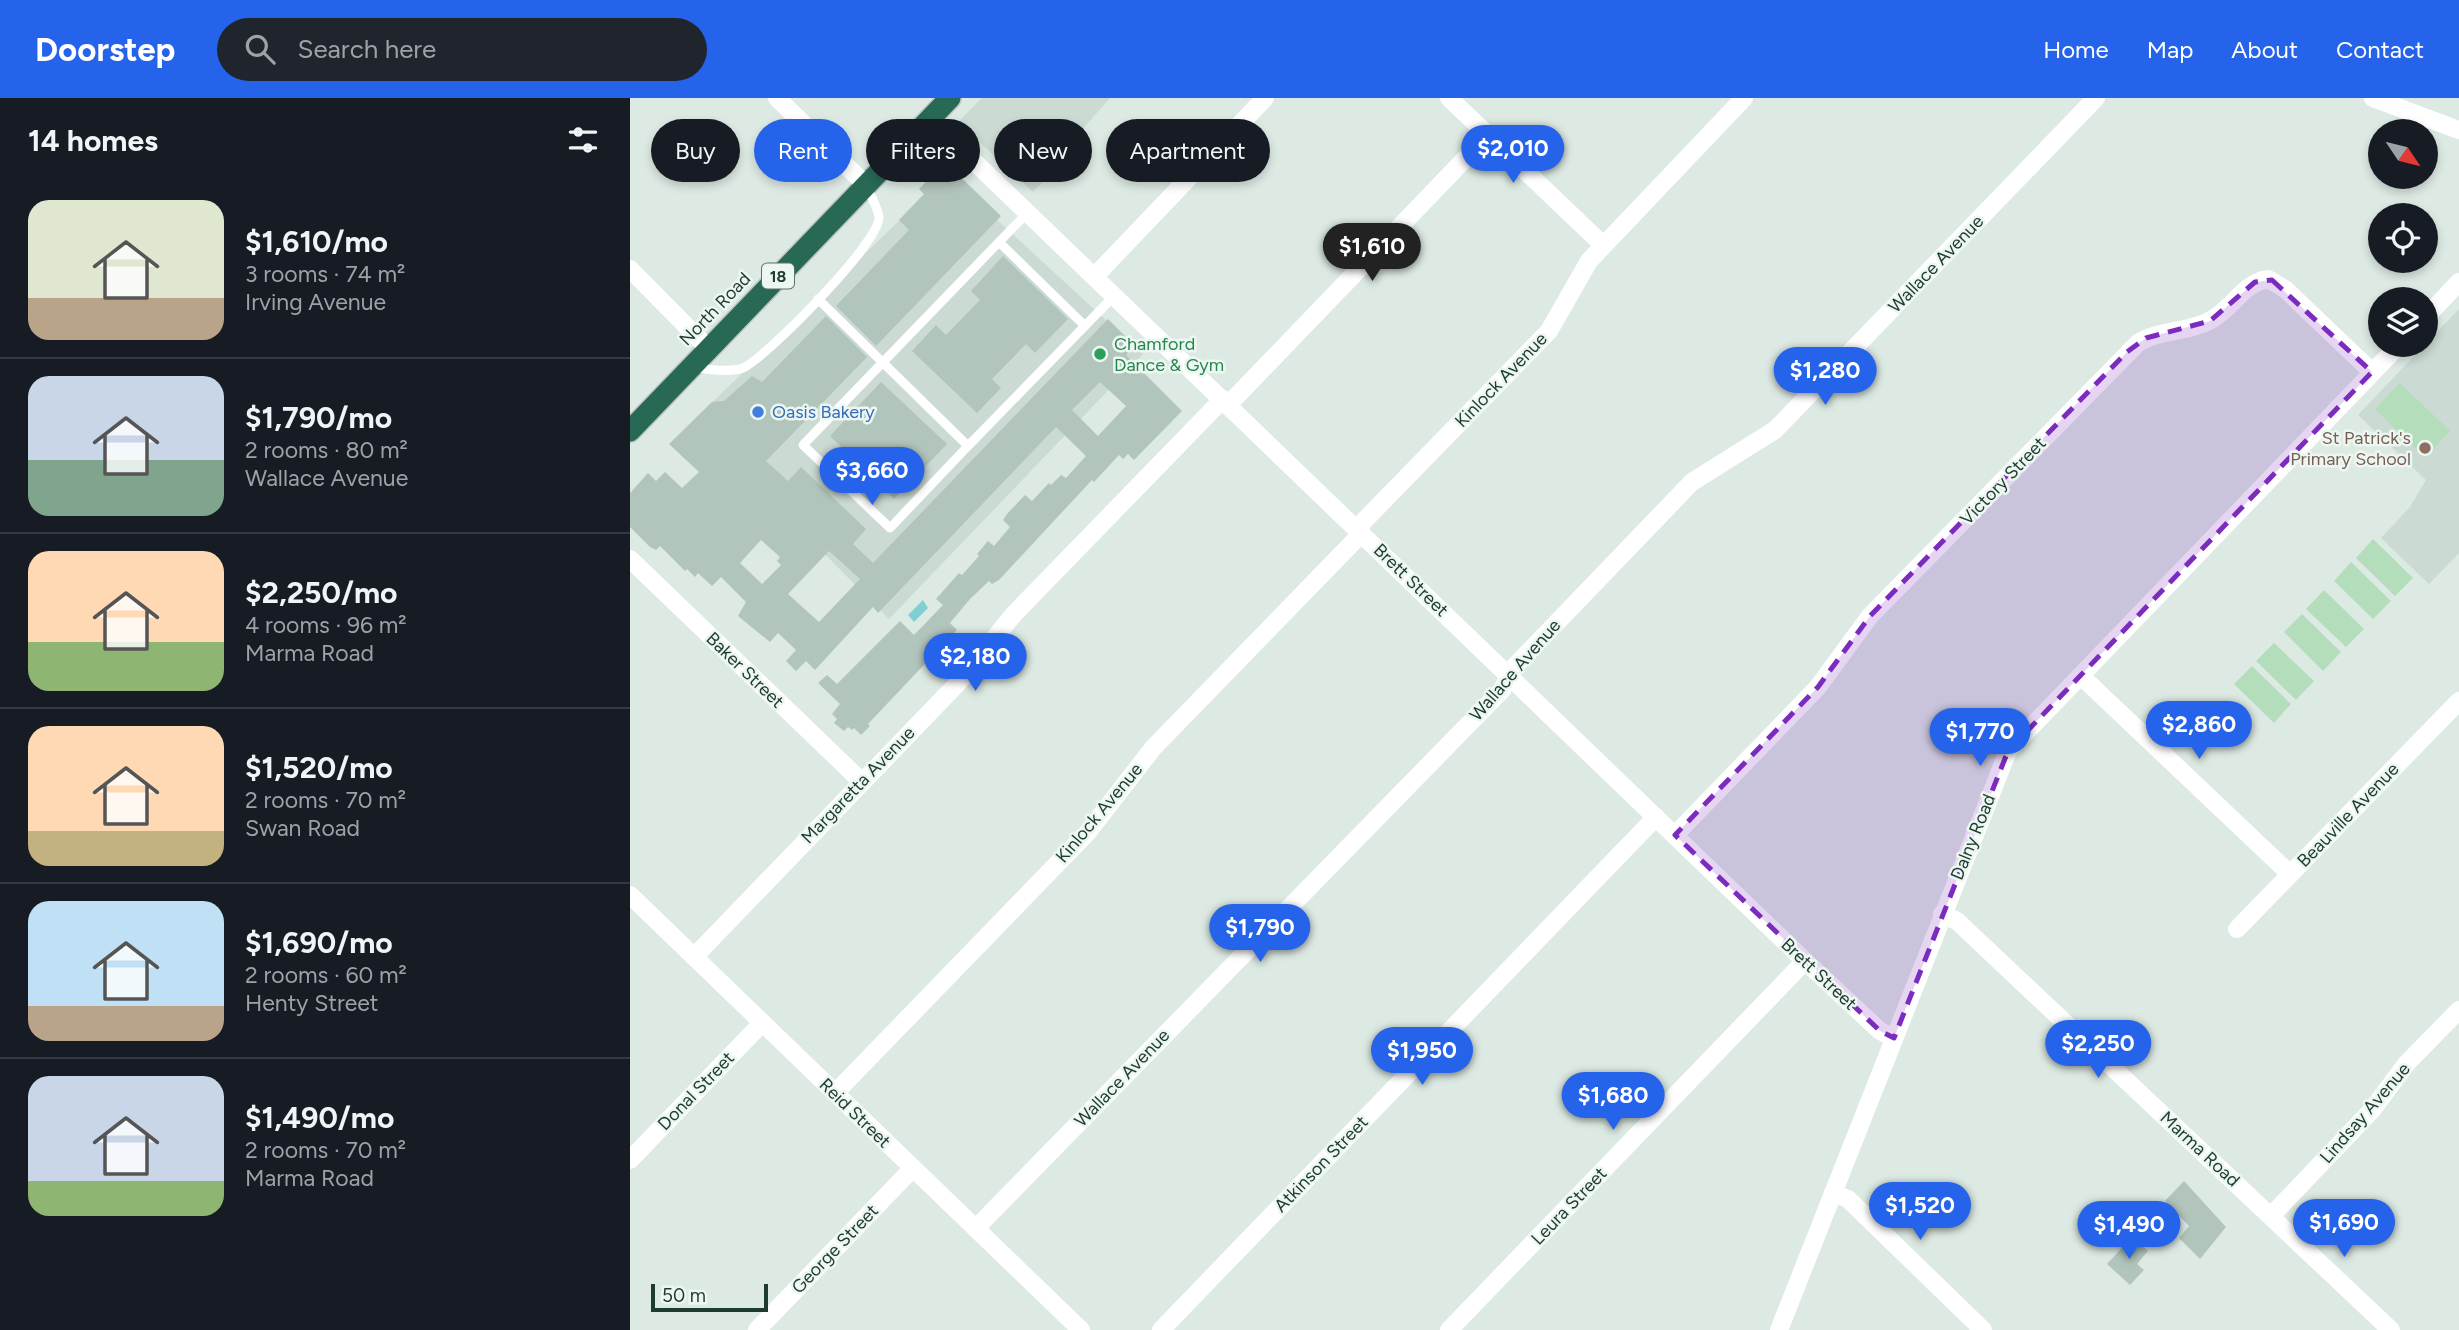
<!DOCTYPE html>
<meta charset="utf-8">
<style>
body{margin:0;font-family:Figtree,sans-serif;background:#20242c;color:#f1f3f6;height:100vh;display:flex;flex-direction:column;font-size:26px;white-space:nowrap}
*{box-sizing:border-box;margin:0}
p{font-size:23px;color:#9ea1a6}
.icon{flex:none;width:38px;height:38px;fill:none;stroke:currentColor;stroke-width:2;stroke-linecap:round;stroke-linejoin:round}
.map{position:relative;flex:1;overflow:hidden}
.sheet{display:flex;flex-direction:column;background:#171b24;width:630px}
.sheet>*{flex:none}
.hud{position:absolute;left:21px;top:21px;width:665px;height:63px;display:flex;gap:14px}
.needle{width:46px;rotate:125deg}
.controls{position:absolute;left:1738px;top:21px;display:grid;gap:14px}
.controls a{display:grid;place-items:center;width:70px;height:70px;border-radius:50%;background:#171b24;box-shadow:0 4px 10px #0003;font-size:35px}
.scale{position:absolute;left:21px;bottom:18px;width:117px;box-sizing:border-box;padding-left:7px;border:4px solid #1e3b30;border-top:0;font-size:19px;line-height:24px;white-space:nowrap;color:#1e3b30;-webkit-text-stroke:5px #edf7f1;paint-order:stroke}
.price{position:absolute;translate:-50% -60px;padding:0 16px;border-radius:24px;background:#2563eb;color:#fff;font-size:23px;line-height:46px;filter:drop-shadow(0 2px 4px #0008)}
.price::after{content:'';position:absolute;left:50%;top:42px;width:21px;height:16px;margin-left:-10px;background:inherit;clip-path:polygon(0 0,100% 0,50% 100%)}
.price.current{background:#222;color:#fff}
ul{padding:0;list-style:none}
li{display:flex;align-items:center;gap:21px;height:175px;padding:0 28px}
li+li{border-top:2px solid #363941}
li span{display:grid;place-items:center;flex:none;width:196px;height:140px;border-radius:21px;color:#555}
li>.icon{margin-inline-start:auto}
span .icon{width:84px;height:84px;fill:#fffc;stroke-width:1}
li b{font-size:30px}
h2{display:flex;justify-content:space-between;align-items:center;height:84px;padding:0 28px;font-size:30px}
.chip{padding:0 24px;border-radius:32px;background:#171b24;box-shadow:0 4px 10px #0003;font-size:24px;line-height:63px}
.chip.current{background:#2563eb;color:#fff}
header{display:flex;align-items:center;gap:42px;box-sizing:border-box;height:98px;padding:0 35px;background:#2563eb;color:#fff}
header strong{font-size:33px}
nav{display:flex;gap:38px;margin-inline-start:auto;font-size:24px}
.search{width:490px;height:63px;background:#20242c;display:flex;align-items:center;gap:18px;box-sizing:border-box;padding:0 24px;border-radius:38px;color:#9ea1a6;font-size:26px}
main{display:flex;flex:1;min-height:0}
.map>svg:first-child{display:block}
.built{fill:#cbdad2}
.green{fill:#b4debb}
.water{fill:#80cfd4}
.building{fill:#b2c5bc;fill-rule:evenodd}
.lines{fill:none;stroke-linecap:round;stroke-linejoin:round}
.highway-casing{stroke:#bcc4c1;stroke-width:24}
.lane{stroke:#fff;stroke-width:9}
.street{stroke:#fff;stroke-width:18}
.highway{stroke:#286955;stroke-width:21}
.marked{fill:#7b2cbf;fill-opacity:0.2;stroke:#7b2cbf;stroke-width:5;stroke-dasharray:14 9;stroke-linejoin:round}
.leisure-dot{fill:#2e9e5b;stroke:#edf7f1;stroke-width:2.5}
.shop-dot{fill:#3f7fe0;stroke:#edf7f1;stroke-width:2.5}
.education-dot{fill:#8d6e63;stroke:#edf7f1;stroke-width:2.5}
.labels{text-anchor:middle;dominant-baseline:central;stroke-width:5;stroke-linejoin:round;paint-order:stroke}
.shield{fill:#edf7f1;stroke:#5c736a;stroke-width:2}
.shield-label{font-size:16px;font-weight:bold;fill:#1e3b30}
.street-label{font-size:18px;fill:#1e3b30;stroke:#edf7f1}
.leisure-label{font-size:18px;fill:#27864d;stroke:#edf7f1;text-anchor:start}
.shop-label{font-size:18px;fill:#366cbe;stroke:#edf7f1;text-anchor:start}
.education-label{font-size:18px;fill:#785e54;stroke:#edf7f1;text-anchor:end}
</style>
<header>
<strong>Doorstep</strong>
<div class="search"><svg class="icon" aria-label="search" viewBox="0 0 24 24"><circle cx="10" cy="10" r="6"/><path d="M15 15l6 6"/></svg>Search here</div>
<nav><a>Home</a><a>Map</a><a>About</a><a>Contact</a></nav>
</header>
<main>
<section class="sheet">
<h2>14 homes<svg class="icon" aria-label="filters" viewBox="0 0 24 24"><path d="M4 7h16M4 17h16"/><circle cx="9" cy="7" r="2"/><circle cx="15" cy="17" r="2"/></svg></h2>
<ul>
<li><span style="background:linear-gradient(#dfe7d0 70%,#b9a48a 0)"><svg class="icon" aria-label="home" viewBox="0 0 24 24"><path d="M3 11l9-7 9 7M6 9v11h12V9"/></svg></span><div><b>$1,610/mo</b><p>3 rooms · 74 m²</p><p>Irving Avenue</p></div></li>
<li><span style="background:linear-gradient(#c9d6e8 60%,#7fa58c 0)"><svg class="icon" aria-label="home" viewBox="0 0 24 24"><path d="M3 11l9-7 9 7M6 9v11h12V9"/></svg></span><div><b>$1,790/mo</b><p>2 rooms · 80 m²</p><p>Wallace Avenue</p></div></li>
<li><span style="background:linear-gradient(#ffd9b3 65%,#8fb573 0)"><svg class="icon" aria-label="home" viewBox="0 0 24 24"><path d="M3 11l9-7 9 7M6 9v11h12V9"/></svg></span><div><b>$2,250/mo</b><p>4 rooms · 96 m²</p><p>Marma Road</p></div></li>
<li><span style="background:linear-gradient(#ffd9b3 75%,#c2b280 0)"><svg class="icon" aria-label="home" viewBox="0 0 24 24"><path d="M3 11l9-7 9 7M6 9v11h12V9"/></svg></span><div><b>$1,520/mo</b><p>2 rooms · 70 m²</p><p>Swan Road</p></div></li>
<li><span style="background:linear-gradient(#bfe0f5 75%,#b9a48a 0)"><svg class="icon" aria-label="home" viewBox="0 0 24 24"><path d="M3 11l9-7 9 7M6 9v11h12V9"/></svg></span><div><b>$1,690/mo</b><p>2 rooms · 60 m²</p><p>Henty Street</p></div></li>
<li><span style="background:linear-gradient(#c9d6e8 75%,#8fb573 0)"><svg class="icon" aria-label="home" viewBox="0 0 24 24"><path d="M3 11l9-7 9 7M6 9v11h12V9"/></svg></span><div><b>$1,490/mo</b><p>2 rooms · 70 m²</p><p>Marma Road</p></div></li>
</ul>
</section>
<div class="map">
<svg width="1829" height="1232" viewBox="0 0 1829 1232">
<rect width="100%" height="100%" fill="#ddeae3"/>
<!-- built -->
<g class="built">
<path d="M352 0H480L450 34 455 39 403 94 328 24Z"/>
<path d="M317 76 513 256 259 521 63 323Z"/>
<path d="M1829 211V455L1799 486 1751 440 1780 409 1796 382 1728 317Z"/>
</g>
<!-- green -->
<g class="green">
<path d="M1770 285 1820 333 1795 360 1745 311Z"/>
<path d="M1743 441 1783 480 1765 498 1726 460Z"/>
<path d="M1721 464 1761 503 1743 521 1704 483Z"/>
<path d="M1694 492 1734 531 1716 549 1676 511Z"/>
<path d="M1672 516 1711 554 1693 573 1654 534Z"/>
<path d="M1644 545 1684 583 1666 602 1626 563Z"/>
<path d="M1622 568 1661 606 1644 625 1604 586Z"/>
</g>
<!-- water -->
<path class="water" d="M293 502 298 510 284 524 278 517Z"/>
<!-- building -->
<g class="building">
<path d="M315 64 371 118 246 248 206 208 279 132 269 122 294 96 289 91Z"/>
<path d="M373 158 438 221 405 255 396 246 362 281 371 290 347 315 282 253 306 227 316 237 350 202 341 193Z"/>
<path d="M196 218 237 259 136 363 158 383 171 369 236 431 223 446 243 465 478 221 505 248 496 257 552 313 504 362 498 356 493 361 489 357 464 384 462 382 369 482 362 486 359 483 340 501 320 525 327 532 238 626 240 628 231 637 224 630 222 632 218 629 214 633 204 625 207 621 202 616 210 606 188 585 197 577 207 586 270 523 284 537 313 507 306 501 329 475 332 477 349 458 347 456 358 443 364 448 380 429 373 422 377 416 395 397 402 403 419 385 421 387 431 377 436 380 456 358 426 329 248 515 243 509 185 572 176 563 166 573 156 563 166 552 148 535 140 544 108 518 116 504 91 479 82 488 68 475 65 479 57 471 55 473 30 448 26 452 20 449 0 429V395L18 375 26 383 35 374 52 390 69 374 39 346 82 304 94 303 122 278 132 284ZM470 284 496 308 468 338 442 312ZM131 442 150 459 147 463 151 467 132 486 110 465ZM199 453 230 481 189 524 158 496Z"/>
<path d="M251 284 317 346 264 401 200 338Z"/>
<path d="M1554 1083 1596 1129 1570 1161 1549 1140 1559 1128 1535 1103Z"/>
<path d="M1502 1139 1518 1153 1507 1166 1514 1172 1500 1187 1477 1166Z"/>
</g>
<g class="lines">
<!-- highway casing -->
<g class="highway-casing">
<path id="highway" d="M0 333 320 0"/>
</g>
<!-- lane -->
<g class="lane">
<path d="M369 144 455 228"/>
<path d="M188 201 338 348 260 430 173 347 398 114"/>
<path d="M65 270C79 271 100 275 113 270 137 259 251 143 249 119 248 110 240 97 237 89"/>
<path d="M338 348 485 197"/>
</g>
<!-- street -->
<g class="street">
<path d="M147 0 236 87"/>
<path d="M819 0 973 147"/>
<path d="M1743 0 1829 32"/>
<path d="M300 21 1175 863 1250 933 1264 940"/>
<path d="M0 171 79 251"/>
<path d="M465 178 635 0"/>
<path d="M1796 219 1829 184"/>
<path d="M599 306 858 37"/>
<path d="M727 430 919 233 959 163 1114 0"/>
<path d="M0 461 231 683"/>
<path d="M1451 578 1660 776"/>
<path d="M1045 737 1188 589 1240 518 1508 245C1530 231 1558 235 1581 222 1602 211 1613 185 1638 181L1655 191 1742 274"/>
<path d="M0 797 451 1232"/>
<path d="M1312 816 1327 823 1761 1232"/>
<path d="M1607 831 1829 603"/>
<path d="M64 859 327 586 384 516 593 301"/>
<path d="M205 995 458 734 523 650 732 435"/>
<path d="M0 1062 132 925"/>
<path d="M1203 1095 1218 1101 1353 1232"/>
<path d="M1641 1118 1742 1012 1777 965 1829 912"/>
<path d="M346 1130 872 592 884 569 1062 384 1145 332 1466 0"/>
<path d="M127 1232 283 1070"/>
<path d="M531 1232 1026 719"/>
<path d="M819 1232 1175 863"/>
<path d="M1149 1232 1378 653 1769 247"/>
</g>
<!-- highway -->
<use href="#highway" class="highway"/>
</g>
<!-- marked area -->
<path class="marked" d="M1642 182 1742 274 1378 653 1264 940 1250 933 1045 737 1188 589 1240 518 1497 254 1516 240 1580 223 1625 184Z"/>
<!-- markers -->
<circle class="leisure-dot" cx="470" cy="256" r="7"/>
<circle class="shop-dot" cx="128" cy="314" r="7"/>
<circle class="education-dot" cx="1795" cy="350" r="7"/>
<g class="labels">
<!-- shield labels -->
<rect class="shield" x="132" y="165.5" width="32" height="25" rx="5"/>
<g class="shield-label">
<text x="148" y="178">18</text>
</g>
<!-- street labels -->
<g class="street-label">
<text transform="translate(1306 166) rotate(-46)">Wallace Avenue</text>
<text transform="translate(85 211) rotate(-46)">North Road</text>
<text transform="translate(871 282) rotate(-46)">Kinlock Avenue</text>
<text transform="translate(1373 383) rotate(-46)">Victory Street</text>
<text transform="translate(781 482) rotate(44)">Brett Street</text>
<text transform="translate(115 572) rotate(44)">Baker Street</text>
<text transform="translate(885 572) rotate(-49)">Wallace Avenue</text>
<text transform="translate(228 687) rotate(-46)">Margaretta Avenue</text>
<text transform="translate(469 715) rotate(-50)">Kinlock Avenue</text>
<text transform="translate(1718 717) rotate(-46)">Beauville Avenue</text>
<text transform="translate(1343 739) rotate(-68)">Dalny Road</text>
<text transform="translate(1189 876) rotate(43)">Brett Street</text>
<text transform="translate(492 980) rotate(-46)">Wallace Avenue</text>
<text transform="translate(66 993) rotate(-46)">Donal Street</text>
<text transform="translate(225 1015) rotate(44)">Reid Street</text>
<text transform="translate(1735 1015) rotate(-49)">Lindsay Avenue</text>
<text transform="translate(1570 1051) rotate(43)">Marma Road</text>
<text transform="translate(691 1066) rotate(-46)">Atkinson Street</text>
<text transform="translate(939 1108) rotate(-46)">Leura Street</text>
<text transform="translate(205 1151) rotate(-46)">George Street</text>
</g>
<!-- leisure labels -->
<g class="leisure-label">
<text x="484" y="246">Chamford<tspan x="484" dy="21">Dance &amp; Gym</tspan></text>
</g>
<!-- shop labels -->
<g class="shop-label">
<text x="142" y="314">Oasis Bakery</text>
</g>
<!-- education labels -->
<g class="education-label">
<text x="1781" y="340">St Patrick's<tspan x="1781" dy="21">Primary School</tspan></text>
</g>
</g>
</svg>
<div class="controls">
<a><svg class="needle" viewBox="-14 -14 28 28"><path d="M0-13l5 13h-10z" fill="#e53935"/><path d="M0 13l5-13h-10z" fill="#9ea1a6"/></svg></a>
<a><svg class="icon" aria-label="locate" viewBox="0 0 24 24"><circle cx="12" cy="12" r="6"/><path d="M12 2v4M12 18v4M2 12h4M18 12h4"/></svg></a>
<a><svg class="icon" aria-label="layers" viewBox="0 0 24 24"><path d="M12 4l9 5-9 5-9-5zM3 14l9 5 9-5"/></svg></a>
</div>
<div class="scale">50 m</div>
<b class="price" style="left:883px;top:87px">$2,010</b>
<b class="price current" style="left:742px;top:185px">$1,610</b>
<b class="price" style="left:1195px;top:309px">$1,280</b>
<b class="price" style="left:242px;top:409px">$3,660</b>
<b class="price" style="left:345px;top:595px">$2,180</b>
<b class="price" style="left:1569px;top:663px">$2,860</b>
<b class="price" style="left:1350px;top:670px">$1,770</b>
<b class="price" style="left:630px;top:866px">$1,790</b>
<b class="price" style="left:1468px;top:982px">$2,250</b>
<b class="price" style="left:792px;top:989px">$1,950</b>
<b class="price" style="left:983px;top:1034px">$1,680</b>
<b class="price" style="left:1290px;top:1144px">$1,520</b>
<b class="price" style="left:1714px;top:1161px">$1,690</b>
<b class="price" style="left:1499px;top:1163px">$1,490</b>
<div class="hud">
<a class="chip">Buy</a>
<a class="chip current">Rent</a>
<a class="chip">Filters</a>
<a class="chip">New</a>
<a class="chip">Apartment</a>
</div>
</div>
</main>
